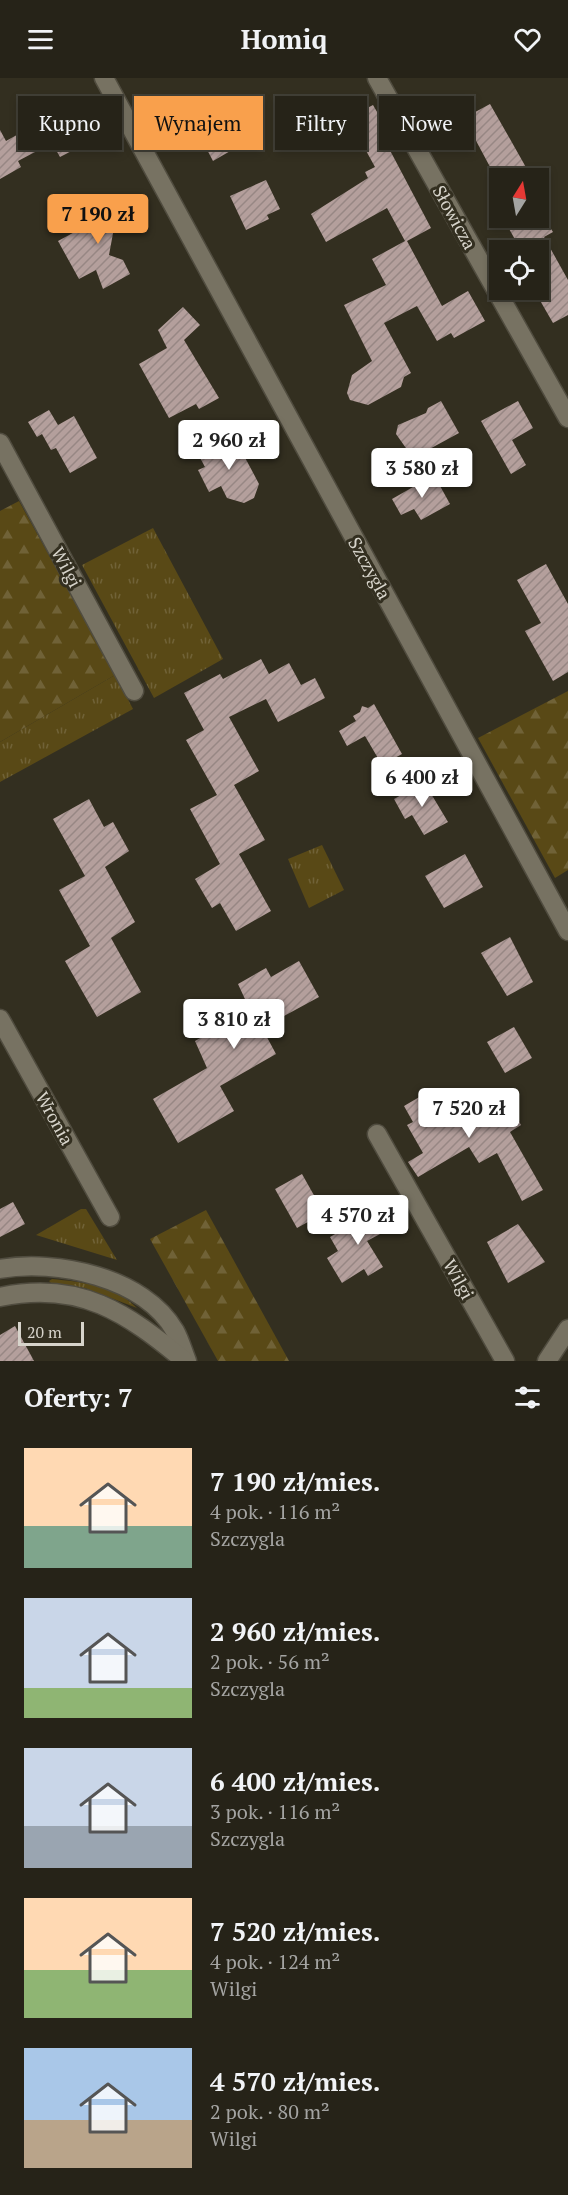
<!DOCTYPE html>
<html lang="pl">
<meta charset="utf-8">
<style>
body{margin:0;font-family:"PT Serif",serif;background:#322f25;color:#f1f3f6;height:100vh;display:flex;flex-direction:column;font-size:22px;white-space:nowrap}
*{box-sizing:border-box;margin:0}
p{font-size:20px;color:#a4a4a2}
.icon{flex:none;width:33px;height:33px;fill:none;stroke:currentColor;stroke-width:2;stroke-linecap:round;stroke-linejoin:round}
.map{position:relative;height:1283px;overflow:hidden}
.drawer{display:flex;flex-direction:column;background:#262318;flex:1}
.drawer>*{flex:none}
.hud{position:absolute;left:18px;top:18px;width:532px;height:54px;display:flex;gap:12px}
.needle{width:39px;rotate:11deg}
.buttons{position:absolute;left:489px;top:90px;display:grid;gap:12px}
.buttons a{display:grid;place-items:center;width:60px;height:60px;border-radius:0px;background:#262318;box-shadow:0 3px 9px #0003,0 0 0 2px #424037;font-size:30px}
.scale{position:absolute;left:18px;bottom:15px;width:66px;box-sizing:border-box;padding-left:6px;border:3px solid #d7d4cb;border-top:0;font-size:16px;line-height:21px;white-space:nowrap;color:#d7d4cb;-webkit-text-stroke:4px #332f20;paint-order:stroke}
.price{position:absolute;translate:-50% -51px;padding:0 14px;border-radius:6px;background:#fff;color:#222;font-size:20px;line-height:39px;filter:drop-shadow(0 2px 3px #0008)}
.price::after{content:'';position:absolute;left:50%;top:36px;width:18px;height:14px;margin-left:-9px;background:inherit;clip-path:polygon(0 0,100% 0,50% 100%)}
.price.on{background:#f9a04c;color:#111}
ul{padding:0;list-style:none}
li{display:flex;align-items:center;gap:18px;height:150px;padding:0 24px}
li span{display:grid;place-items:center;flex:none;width:168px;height:120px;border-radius:0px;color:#555}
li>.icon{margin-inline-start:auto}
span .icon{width:72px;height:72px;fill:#fffc;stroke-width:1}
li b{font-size:26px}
h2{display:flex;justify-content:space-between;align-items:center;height:72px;padding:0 24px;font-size:26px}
.pill{padding:0 21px;border-radius:0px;background:#262318;box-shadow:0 3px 9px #0003,0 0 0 2px #424037;font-size:21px;line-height:54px}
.pill.on{background:#f9a04c;color:#111}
header{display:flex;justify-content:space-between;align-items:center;height:78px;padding:0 24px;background:#262318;font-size:27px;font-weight:700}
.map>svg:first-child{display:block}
.grass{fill:url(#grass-tufts)}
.forest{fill:url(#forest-firs)}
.building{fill:url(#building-hatch)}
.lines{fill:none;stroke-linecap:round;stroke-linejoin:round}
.street-casing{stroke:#504c3f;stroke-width:21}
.secondary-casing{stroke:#504c3f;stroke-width:21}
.street{stroke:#777262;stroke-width:18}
.secondary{stroke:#777262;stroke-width:18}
.labels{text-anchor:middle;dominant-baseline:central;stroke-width:6;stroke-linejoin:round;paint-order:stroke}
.street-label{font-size:18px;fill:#d7d4cb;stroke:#332f20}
</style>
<header><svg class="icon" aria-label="menu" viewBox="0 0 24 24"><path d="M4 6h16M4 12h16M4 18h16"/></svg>Homiq<svg class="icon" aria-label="heart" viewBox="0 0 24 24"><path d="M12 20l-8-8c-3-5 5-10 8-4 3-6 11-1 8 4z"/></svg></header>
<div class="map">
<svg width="568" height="1283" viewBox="0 0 568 1283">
<defs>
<pattern id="grass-tufts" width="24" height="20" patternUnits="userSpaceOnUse" patternTransform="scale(1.5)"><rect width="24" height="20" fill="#594916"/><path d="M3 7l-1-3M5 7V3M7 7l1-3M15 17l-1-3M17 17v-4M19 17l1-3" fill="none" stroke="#706237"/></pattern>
<pattern id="forest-firs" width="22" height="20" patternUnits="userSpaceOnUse" patternTransform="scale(1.5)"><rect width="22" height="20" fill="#594916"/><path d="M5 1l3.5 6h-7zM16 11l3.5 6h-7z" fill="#706237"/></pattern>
<pattern id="building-hatch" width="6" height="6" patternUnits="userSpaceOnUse" patternTransform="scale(1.5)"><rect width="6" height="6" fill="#b49f9c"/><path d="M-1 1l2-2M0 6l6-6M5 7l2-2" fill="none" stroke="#978784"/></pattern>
</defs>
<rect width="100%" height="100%" fill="#332f20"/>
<!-- grass -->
<g class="grass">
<path d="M153 450 223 581 154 620 82 487Z"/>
<path d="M115 597 133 631 0 704V664Z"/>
<path d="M322 767 344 812 309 830 288 781Z"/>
<path d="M81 1131H86L117 1182 36 1157Z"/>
<path d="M52 1201C82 1204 114 1207 137 1230L85 1210 51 1205 49 1203Z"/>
</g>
<!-- forest -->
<g class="forest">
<path d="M19 423 115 597 0 664V433Z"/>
<path d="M568 613V792L555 800 478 660Z"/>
<path d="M206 1132 289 1283H218L150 1161Z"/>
</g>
<!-- building -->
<g class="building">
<path d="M61 19 67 30 71 27 91 63 60 79 52 65 18 83 21 89 0 101V52L6 63 40 44 34 33Z"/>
<path d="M238 26 246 40 241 43 251 61 213 83 203 64 195 69 185 50 203 40 205 44Z"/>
<path d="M490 26 510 61 532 100H496L474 59 464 65 453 46Z"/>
<path d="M373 27 391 58 384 61 431 150 407 163 442 228 468 213 485 243 454 260 451 255 437 263 417 228 384 245 411 295 404 299 401 309 368 327 350 322 347 315 352 297 372 283 344 227 386 207 372 181 405 163 387 130 326 164 311 136 368 100 365 94 375 89 348 40Z"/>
<path d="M266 102 280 131 267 137 269 141 246 152 230 118Z"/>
<path d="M119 120 131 140 114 150 109 177 123 182 130 196 103 211 96 192 79 201 58 163 93 144 89 136Z"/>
<path d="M503 140H544L553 154 544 159 568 202V237L553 245 538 219V162L521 172Z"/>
<path d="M183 229 200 247 184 262 219 320 199 331 196 326 169 340 139 286 167 270 158 252Z"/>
<path d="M441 323 459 355 413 380 396 356 398 347 426 335 428 330Z"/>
<path d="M518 323 533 350 512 362 526 387 511 396 481 343Z"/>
<path d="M49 332 58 347 74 338 97 380 70 395 56 370 51 372 42 356 37 359 28 344Z"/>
<path d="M233 357 259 406 254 420 244 425 227 420 221 408 209 414 198 392 205 389 198 376Z"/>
<path d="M434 397 450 426 421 442 414 431 401 437 392 421Z"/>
<path d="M546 486 568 526V594L553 603 525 553 541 545 517 502Z"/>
<path d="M261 581 269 596 289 585 301 607 315 600 325 620 278 644 266 621 229 639 259 693 234 707 265 762 239 776 271 833 236 853 220 825 212 830 195 801 220 786 190 731 217 717 186 662 204 652 184 615 220 596 223 601Z"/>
<path d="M374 626 402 676 382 687 365 658 347 668 339 653 356 643 353 638 360 634 362 628 368 630Z"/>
<path d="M424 704 448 744 424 757 412 737 405 741 394 721Z"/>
<path d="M89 721 104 749 113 744 129 773 105 789 135 844 111 860 141 914 97 939 65 883 90 868 59 812 85 798 53 741Z"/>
<path d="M465 776 483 809 444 830 425 798Z"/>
<path d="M510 859 533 904 507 918 481 875Z"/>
<path d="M299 883 319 919 262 950 276 976 220 1008 234 1033 178 1065 153 1021 207 990 195 963 250 932 238 906 266 890 271 899Z"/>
<path d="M514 949 532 980 505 995 487 964Z"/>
<path d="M433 1011 439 1021 441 1019 458 1048 507 1021 521 1047 510 1054 543 1112 522 1123 497 1075 479 1085 469 1069 418 1099 408 1084 423 1075 407 1047 413 1044 404 1028Z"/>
<path d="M302 1096 324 1135 297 1150 275 1111Z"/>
<path d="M13 1124 25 1146 0 1159V1131Z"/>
<path d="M382 1129 393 1149 367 1163 383 1189 368 1198 364 1191 342 1205 327 1180 338 1173 330 1159 342 1152 340 1148 354 1140 356 1144Z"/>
<path d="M518 1146 545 1184 508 1205 487 1164Z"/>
<path d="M15 1248 34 1283H0V1257Z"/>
</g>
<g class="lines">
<!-- street casing -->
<g class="street-casing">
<g id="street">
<path d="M104 0 568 853"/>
<path d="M377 0 568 340"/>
<path d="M0 365 134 613"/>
<path d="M0 941 110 1139"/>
<path d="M377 1056 505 1283"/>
<path d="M547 1283 568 1251"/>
</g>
</g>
<!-- secondary casing -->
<g class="secondary-casing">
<g id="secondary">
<path d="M0 1191C56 1181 144 1199 175 1253 180 1262 183 1273 187 1283"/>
<path d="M0 1219C80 1202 127 1235 185 1283"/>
</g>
</g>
<!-- street -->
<use href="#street" class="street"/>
<!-- secondary -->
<use href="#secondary" class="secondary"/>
</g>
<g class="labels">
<!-- street labels -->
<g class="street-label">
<text transform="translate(455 139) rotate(61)">Słowicza</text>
<text transform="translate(67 489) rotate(62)">Wilgi</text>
<text transform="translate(370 490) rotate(61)">Szczygla</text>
<text transform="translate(55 1040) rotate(61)">Wronia</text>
<text transform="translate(459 1201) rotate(61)">Wilgi</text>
</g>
</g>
</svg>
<div class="buttons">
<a><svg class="needle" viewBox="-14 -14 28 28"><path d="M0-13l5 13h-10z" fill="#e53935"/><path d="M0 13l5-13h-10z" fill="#a4a4a2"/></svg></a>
<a><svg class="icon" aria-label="locate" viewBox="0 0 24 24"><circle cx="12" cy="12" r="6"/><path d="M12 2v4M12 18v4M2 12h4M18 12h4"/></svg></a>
</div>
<div class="scale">20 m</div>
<b class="price on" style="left:98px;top:167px">7 190 zł</b>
<b class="price" style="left:229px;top:393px">2 960 zł</b>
<b class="price" style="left:422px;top:421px">3 580 zł</b>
<b class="price" style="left:422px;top:730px">6 400 zł</b>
<b class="price" style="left:234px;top:972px">3 810 zł</b>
<b class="price" style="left:469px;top:1061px">7 520 zł</b>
<b class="price" style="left:358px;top:1168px">4 570 zł</b>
<div class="hud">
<a class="pill">Kupno</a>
<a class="pill on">Wynajem</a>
<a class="pill">Filtry</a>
<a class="pill">Nowe</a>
</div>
</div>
<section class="drawer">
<h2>Oferty: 7<svg class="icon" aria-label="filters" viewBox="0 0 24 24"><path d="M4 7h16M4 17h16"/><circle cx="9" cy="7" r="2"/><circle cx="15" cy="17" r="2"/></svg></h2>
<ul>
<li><span style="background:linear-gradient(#ffd9b3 65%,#7fa58c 0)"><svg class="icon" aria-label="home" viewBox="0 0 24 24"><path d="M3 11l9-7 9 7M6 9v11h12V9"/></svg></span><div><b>7 190 zł/mies.</b><p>4 pok. · 116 m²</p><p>Szczygla</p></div></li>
<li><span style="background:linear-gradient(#c9d6e8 75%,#8fb573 0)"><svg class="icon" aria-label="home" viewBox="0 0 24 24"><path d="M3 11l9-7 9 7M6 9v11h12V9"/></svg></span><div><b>2 960 zł/mies.</b><p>2 pok. · 56 m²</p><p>Szczygla</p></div></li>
<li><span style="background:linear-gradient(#c9d6e8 65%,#9aa5b1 0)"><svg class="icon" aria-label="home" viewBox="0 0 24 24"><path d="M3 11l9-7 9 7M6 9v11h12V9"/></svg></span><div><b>6 400 zł/mies.</b><p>3 pok. · 116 m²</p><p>Szczygla</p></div></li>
<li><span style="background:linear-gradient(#ffd9b3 60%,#8fb573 0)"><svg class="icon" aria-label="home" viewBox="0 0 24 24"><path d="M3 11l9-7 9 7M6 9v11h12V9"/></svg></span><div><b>7 520 zł/mies.</b><p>4 pok. · 124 m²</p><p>Wilgi</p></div></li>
<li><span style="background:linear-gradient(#a9c7e8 60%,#b9a48a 0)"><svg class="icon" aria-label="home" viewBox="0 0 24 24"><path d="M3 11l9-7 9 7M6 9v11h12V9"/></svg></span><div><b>4 570 zł/mies.</b><p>2 pok. · 80 m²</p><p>Wilgi</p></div></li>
</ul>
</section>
